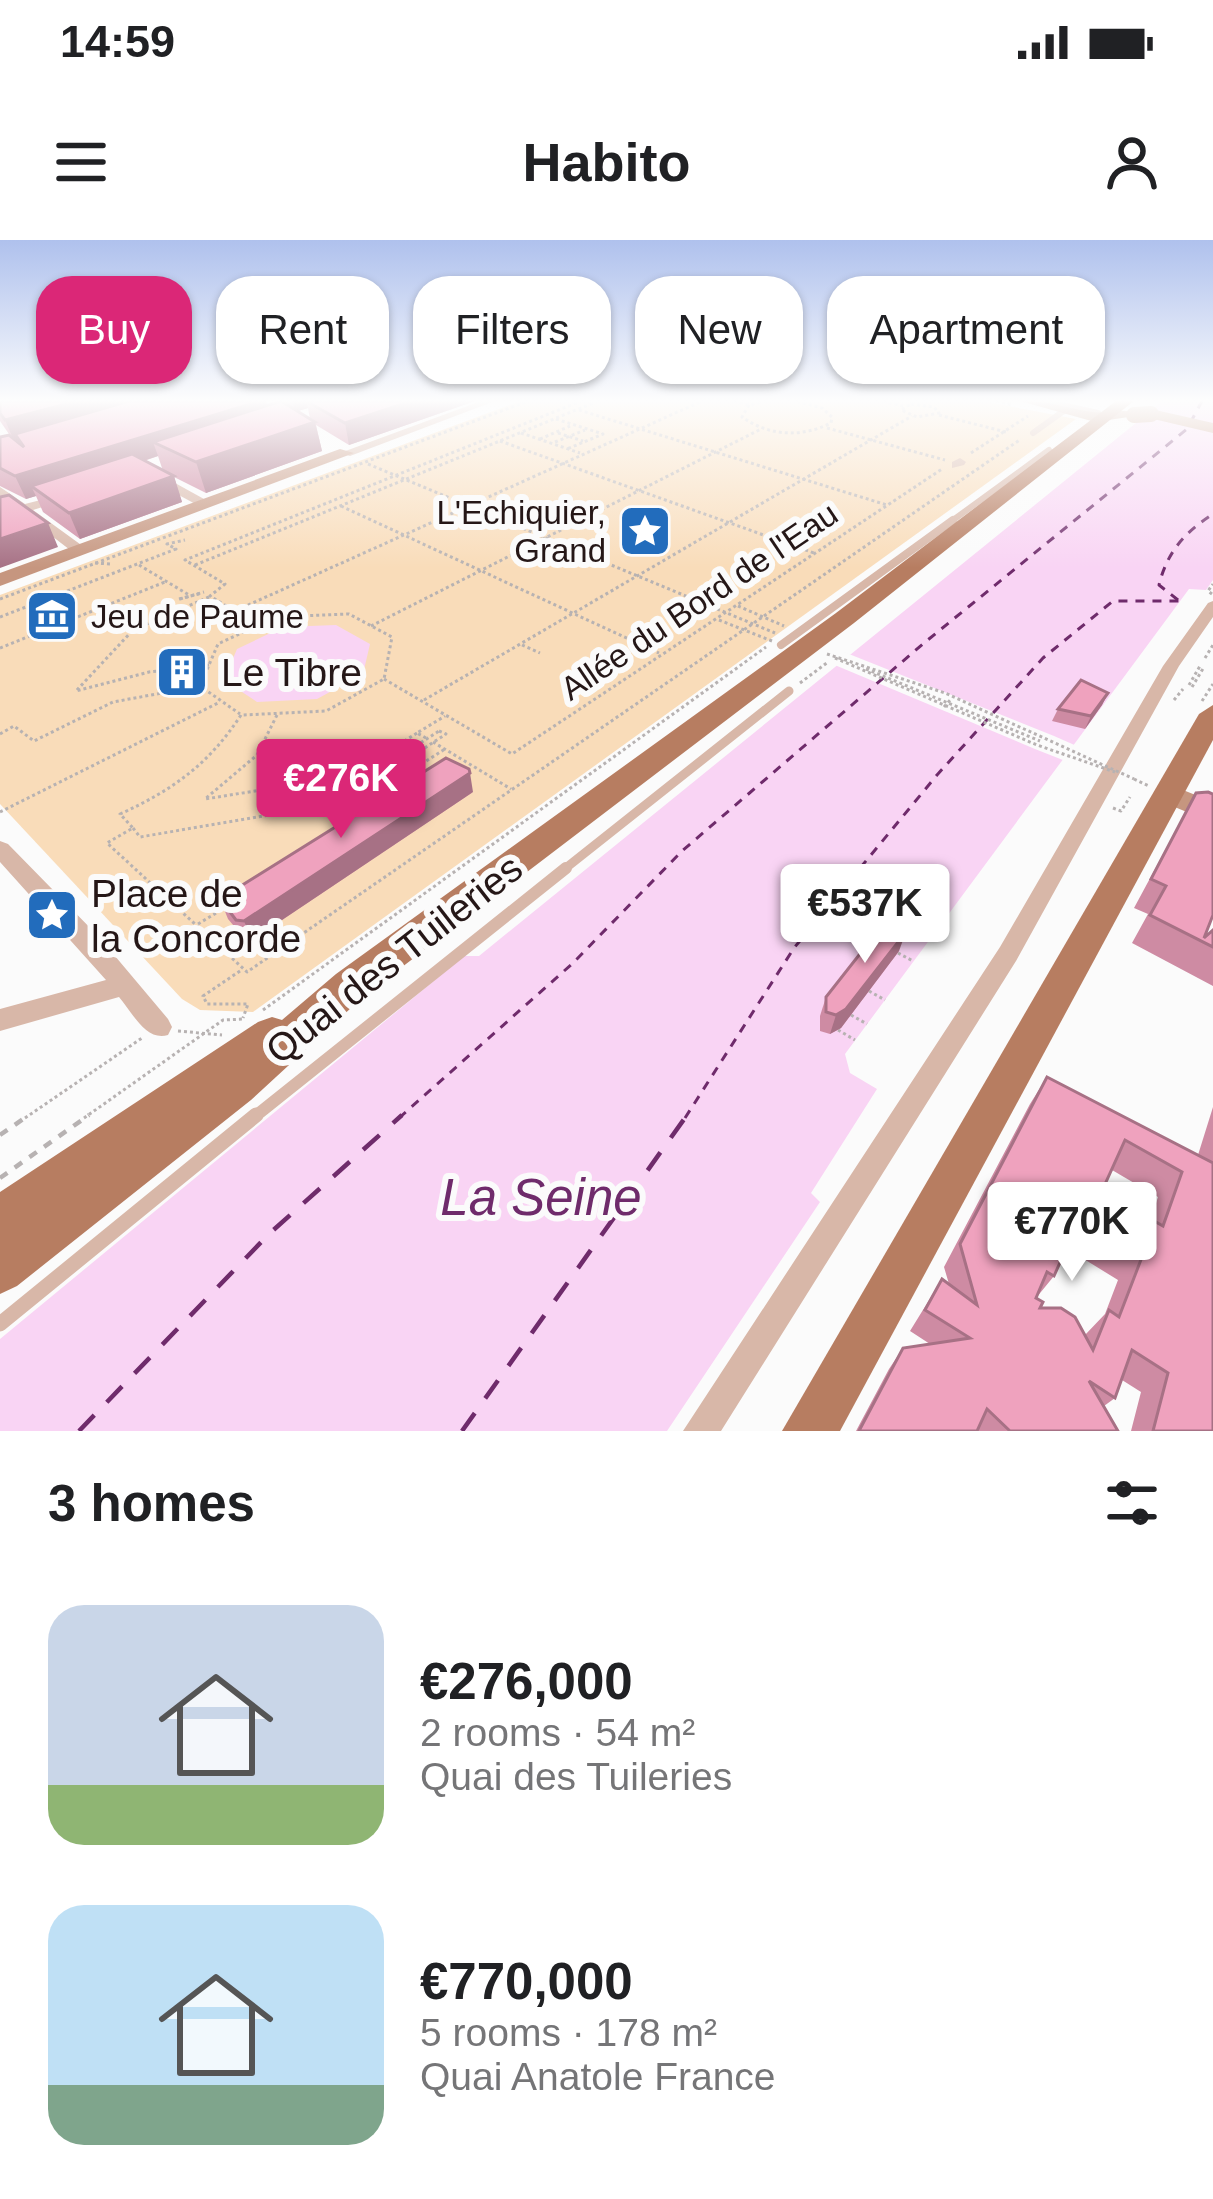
<!DOCTYPE html>
<meta charset="utf-8">
<style>
body{margin:0;font-family:Helvetica,sans-serif;background:#f6f6f6;color:#202124;height:100vh;display:flex;flex-direction:column;font-size:45px;white-space:nowrap}
*{box-sizing:border-box;margin:0}
p{font-size:39px;color:#757577}
.icon{flex:none;width:66px;height:66px;fill:none;stroke:currentColor;stroke-width:2;stroke-linecap:round;stroke-linejoin:round}
.map{position:relative;height:1191px;overflow:hidden}
.sheet{display:flex;flex-direction:column;background:#fff;flex:1}
.sheet>*{flex:none}
.guide{position:absolute;left:36px;top:36px;width:1143px;height:108px;display:flex;gap:24px}
.price{position:absolute;translate:-50% -102px;padding:0 27px;border-radius:12px;background:#fff;color:#222;font-size:39px;line-height:78px;filter:drop-shadow(0 3px 6px #0008)}
.price::after{content:'';position:absolute;left:50%;top:72px;width:36px;height:27px;margin-left:-18px;background:inherit;clip-path:polygon(0 0,100% 0,50% 100%)}
.price.current{background:#db2777;color:#fff}
ul{padding:0;list-style:none}
li{display:flex;align-items:center;gap:36px;height:300px;padding:0 48px}
li span{display:grid;place-items:center;flex:none;width:336px;height:240px;border-radius:36px;color:#555}
li>.icon{margin-inline-start:auto}
span .icon{width:144px;height:144px;fill:#fffc;stroke-width:1}
li b{font-size:51px}
h2{display:flex;justify-content:space-between;align-items:center;height:144px;padding:0 48px;font-size:51px}
.pill{padding:0 42px;border-radius:36px;background:#fff;box-shadow:0 3px 9px #0004;font-size:42px;line-height:108px}
.pill.current{background:#db2777;color:#fff}
.status{display:flex;justify-content:space-between;align-items:center;height:84px;padding:0 60px;background:#fff;direction:ltr}
.status svg{height:33px;fill:currentColor}
header{display:flex;justify-content:space-between;align-items:center;height:156px;padding:0 48px;background:#fff;font-size:54px;font-weight:600}
.map>svg:first-child{display:block}
.green{fill:#f9dcb9}
.water{fill:#f9d4f4}
.pier{fill:#fbfbfb}
.lines{fill:none;stroke-linecap:round;stroke-linejoin:round}
.ferry-far1{stroke:#6f2b6b;stroke-width:3;stroke-dasharray:9 8;stroke-linecap:butt}
.ferry{stroke:#6f2b6b;stroke-width:4.5;stroke-dasharray:22 18;stroke-linecap:butt}
.path-far1{stroke:#b7b2b2;stroke-width:3;stroke-dasharray:3 3;stroke-linecap:butt}
.path{stroke:#b7b2b2;stroke-width:4.5;stroke-dasharray:9 9;stroke-linecap:butt}
.lane-far4{stroke:#d8b7a8;stroke-width:6}
.lane-far3{stroke:#d8b7a8;stroke-width:8}
.lane-far2{stroke:#d8b7a8;stroke-width:9}
.lane-far1{stroke:#d8b7a8;stroke-width:12}
.lane{stroke:#d8b7a8;stroke-width:15}
.street{fill:#d8b7a8;fill-rule:evenodd}
.secondary{fill:#c6967f;fill-rule:evenodd}
.primary{fill:#b77d61;fill-rule:evenodd}
.path-bridge{stroke:#b7b2b2;stroke-width:3;stroke-dasharray:3 3;stroke-linecap:butt}
.secondary-bridge{stroke:#c6967f;stroke-width:16}
.wall{fill:#ce8ba3;fill-rule:evenodd}
.shaded-wall{fill:#a77185}
.building{fill:#efa2be;stroke:#a77185;stroke-width:3;fill-rule:evenodd}
.labels{text-anchor:middle;dominant-baseline:central;stroke-width:12;stroke-linejoin:round;paint-order:stroke}
.far-poi-label{font-size:33px;fill:#251717;stroke:#fbfbfb;text-anchor:end}
.far-street-label{font-size:33px;fill:#251717;stroke:#fbfbfb}
.poi-label{font-size:39px;fill:#251717;stroke:#fbfbfb;text-anchor:start}
.street-label{font-size:39px;fill:#251717;stroke:#fbfbfb}
.near-water-label{font-size:51px;font-style:italic;fill:#6f2b6b;stroke:#fbfbfb}
</style>
<div class="status"><b>14:59</b><svg viewBox="0 0 49 12"><path d="M0 12V9h3v3zM5 12V6h3v6zM10 12V3h3v9zM15 12V0h3v12zM26 1h20v11H26zM47 4h2v5h-2z"/></svg></div>
<header><svg class="icon" aria-label="menu" viewBox="0 0 24 24"><path d="M4 6h16M4 12h16M4 18h16"/></svg>Habito<svg class="icon" aria-label="person" viewBox="0 0 24 24"><circle cx="12" cy="8" r="4"/><path d="M4 21q1-7 8-7t8 7"/></svg></header>
<div class="map">
<svg width="1213" height="1191" viewBox="0 0 1213 1191">
<rect width="100%" height="100%" fill="#fbfbfb"/>
<!-- green -->
<path class="green" d="M520 161H983L1076 179 253 772 200 770 182 759 0 564V355Z"/>
<!-- water -->
<g class="water">
<path d="M1163 161H1213V340L1206 350 1189 349 845 814 850 833 877 849 811 953 820 962 667 1191H0V1099L464 716H479Z"/>
<path d="M336 385 370 404 363 434 317 459 257 462 224 440 237 409 283 387Z"/>
</g>
<!-- pier -->
<path class="pier" d="M844 412 1054 496 1079 507 1068 522 1035 509 830 423Z"/>
<g class="lines">
<!-- ferry-far1 -->
<g class="ferry-far1">
<path d="M1178 360 1159 345C1167 312 1185 292 1213 274"/>
<path d="M399 878 573 723 682 611 924 403 1187 189 1202 161"/>
<path d="M685 878 794 708 937 535 1043 418 1113 361H1179"/>
</g>
<!-- ferry -->
<g class="ferry">
<path d="M79 1191 269 994 402 875"/>
<path d="M462 1191 687 875"/>
</g>
<!-- path-far1 -->
<g class="path-far1">
<path d="M734 161 749 165 765 161"/>
<path d="M883 161 903 166"/>
<path d="M996 161 1013 165"/>
<path d="M911 164 934 167 939 173 917 177 901 170Z"/>
<path d="M749 165 742 177C769 196 801 198 831 183L832 177 822 168 795 161"/>
<path d="M579 170 887 265"/>
<path d="M939 175 1006 192"/>
<path d="M556 179 603 194 567 209"/>
<path d="M827 188 945 220"/>
<path d="M521 193 580 213"/>
<path d="M558 193 583 201"/>
<path d="M540 199 570 186"/>
<path d="M500 201 814 313"/>
<path d="M555 202 585 190"/>
<path d="M971 213 1028 176"/>
<path d="M368 224 775 393"/>
<path d="M341 266 659 413"/>
<path d="M95 323 110 324"/>
<path d="M139 325 189 355"/>
<path d="M195 325 598 161"/>
<path d="M1212 354 1208 351 1213 344"/>
<path d="M209 357 133 390 76 451 149 432 209 425"/>
<path d="M0 359 528 161"/>
<path d="M179 359 202 353"/>
<path d="M180 359 204 352"/>
<path d="M738 366 784 386"/>
<path d="M237 370 702 161"/>
<path d="M0 377 176 309 167 304 185 300"/>
<path d="M719 380 772 401"/>
<path d="M257 385 210 356 225 344 185 320 581 161"/>
<path d="M371 386 761 189"/>
<path d="M522 405 540 413"/>
<path d="M0 408 165 342"/>
<path d="M1205 418 1213 405"/>
<path d="M866 429 1040 501"/>
<path d="M384 439 512 514 942 229"/>
<path d="M800 443 828 422"/>
<path d="M1189 445 1200 426"/>
<path d="M200 446 218 404 275 377 349 374 392 397 384 439 326 471 243 475"/>
<path d="M1192 447 1204 427"/>
<path d="M424 460 912 176"/>
<path d="M1174 460 1183 449"/>
<path d="M1202 461 1213 444"/>
<path d="M944 467 952 458"/>
<path d="M241 475C209 524 173 550 120 574L133 588 107 603 247 732 1021 199"/>
<path d="M277 475 257 515 205 559 349 536 417 493"/>
<path d="M439 491 446 494 420 511 414 507Z"/>
<path d="M0 494 14 486 34 501 113 462 200 446 240 474"/>
<path d="M426 498 417 493 445 476"/>
<path d="M433 502 511 549"/>
<path d="M1134 539 1149 546"/>
<path d="M1113 568 1121 571 1130 557"/>
<path d="M0 572 220 462"/>
<path d="M133 588 140 597 369 558 445 509"/>
<path d="M198 684 226 667"/>
<path d="M898 713 913 721"/>
<path d="M240 731 203 756 207 764H248L243 778"/>
<path d="M869 751 885 760"/>
<path d="M263 770 766 407"/>
<path d="M851 775 867 784"/>
<path d="M838 790 855 800"/>
<path d="M178 791 222 795"/>
<path d="M25 878 142 798"/>
<path d="M84 878 223 780 244 779"/>
</g>
<!-- path -->
<g class="path">
<path d="M0 895 29 875"/>
<path d="M0 938 89 875"/>
</g>
<!-- lane-far4 -->
<g class="lane-far4">
<path d="M1043 161 1098 173"/>
<path d="M1033 193 1065 170"/>
<path d="M949 283 1049 210"/>
</g>
<!-- lane-far3 -->
<path class="lane-far3" d="M781 405 953 280"/>
<!-- lane-far2 -->
<path class="lane-far2" d="M562 631 789 451"/>
<!-- lane-far1 -->
<path class="lane-far1" d="M253 878 566 628"/>
<!-- lane -->
<path class="lane" d="M0 1084 256 875"/>
<!-- street -->
<g class="street">
<path d="M481 161H495L350 216 340 213Z"/>
<path d="M960 218 966 222 964 225 952 228V222Z"/>
<path d="M149 233H157L213 264 201 267 149 239Z"/>
<path d="M0 247 25 264 68 253V259L33 270 84 307V313H74L22 273 0 280V272L14 267 0 257Z"/>
<path d="M1213 361V377L1179 426 1016 721 721 1191H683L1000 707 1163 426 1208 363Z"/>
<path d="M0 601 8 604 99 697 168 779 172 787 168 795C146 802 132 772 119 757L0 791V769L106 740 0 622Z"/>
</g>
<!-- secondary -->
<g class="secondary">
<path d="M1020 161C1046 160 1067 168 1092 172 1109 174 1127 167 1142 175L1095 182Z"/>
<path d="M1151 169 1213 183V193L1145 177V171Z"/>
<path d="M340 209 354 213 0 346V333Z"/>
<path d="M1168 544 1213 562V583L1158 560 1154 553 1158 546Z"/>
</g>
<!-- primary -->
<g class="primary">
<path d="M1116 161H1134L854 383 364 756 251 860 17 1046 0 1054V952L258 782 272 777 282 780 336 734 836 373Z"/>
<path d="M1213 465V500L840 1191H782L1199 474Z"/>
</g>
<!-- path-bridge -->
<g class="path-bridge">
<path d="M827 414 945 453 1134 539"/>
<path d="M835 418 1037 505 1115 532"/>
</g>
<!-- secondary-bridge -->
<path class="secondary-bridge" d="M1134 175 1151 174"/>
</g>
<!-- wall -->
<g class="wall">
<path d="M0 161 268 166 278 162 275 161H475L349 205 316 185 322 211 206 253 174 237 182 262 80 299 43 272 36 256 26 259 0 246V197H11L0 181ZM308 168 310 179 298 171ZM158 216 163 231 144 221Z"/>
<path d="M1108 453 1102 465 1085 489 1052 481 1058 469Z"/>
<path d="M473 552 252 700 245 699 228 679 220 659Z"/>
<path d="M1196 553 1204 698 1213 690V746L1132 703 1148 674 1134 668Z"/>
<path d="M899 711 841 788 830 794 820 791V776L826 757Z"/>
<path d="M1047 837 1198 915 1213 867V1191H1131L1141 1152 1122 1140 1115 1158 1104 1166 1118 1191H856L889 1129 903 1108 930 1104 910 1091 942 1039 949 1044 944 1027 1030 864ZM1112 930 1158 957 1151 979 1102 951ZM1066 1008 1118 1040 1105 1074 1085 1095 1040 1068 1036 1058 1054 1036Z"/>
</g>
<!-- shaded-wall -->
<g class="shaded-wall">
<path d="M78 161H161L15 194 18 200 14 201 5 180Z"/>
<path d="M260 161H266L271 180 153 202 158 216 42 254 31 246 36 256 26 259 15 236Z"/>
<path d="M292 161H330H306L308 168 295 172Z"/>
<path d="M412 161H475L349 205 345 183Z"/>
<path d="M315 182 322 211 206 253 196 222Z"/>
<path d="M174 236 182 262 80 299 69 273Z"/>
<path d="M48 283 58 307 0 328V299Z"/>
<path d="M1108 453 1102 465 1085 489 1091 476Z"/>
<path d="M470 533 473 552 252 700 244 681Z"/>
<path d="M906 692 899 711 841 788 830 794 836 775Z"/>
</g>
<!-- building -->
<g class="building">
<path d="M0 161H78L5 180 0 173Z"/>
<path d="M129 161H260L15 236 0 228V197L9 195 24 207 15 194Z"/>
<path d="M281 161 315 182 196 222 153 202Z"/>
<path d="M306 161H412L345 183Z"/>
<path d="M132 214 174 236 69 273 31 246Z"/>
<path d="M9 255 48 283 0 299V257Z"/>
<path d="M1081 440 1108 453 1091 476 1058 469Z"/>
<path d="M446 518 469 529 470 533 244 681 236 680 220 659Z"/>
<path d="M1208 552 1213 554V675L1204 698 1213 690V707L1150 675 1166 646 1151 639 1196 553Z"/>
<path d="M905 675 906 692 846 769 836 775 826 772V757L885 682Z"/>
<path d="M1047 837 1213 923V1191H1153L1168 1133 1132 1110 1115 1158 1089 1141 1118 1191H1010L987 1169 977 1191H859L903 1108 970 1098 925 1070 942 1039 977 1065 960 1004ZM1125 900 1182 932 1163 986 1102 951ZM1079 980 1142 1017 1119 1077 1109 1070 1093 1110 1075 1077 1061 1068H1040L1043 1062 1036 1058 1047 1032 1054 1036Z"/>
</g>
<!-- sky -->
<linearGradient id="sky" x2="0" y2="1"><stop stop-color="#afc1ed"/><stop offset="0.49" stop-color="#fdfdfd"/><stop offset="1" stop-color="#fdfdfd" stop-opacity="0"/></linearGradient>
<rect width="1213" height="328" fill="url(#sky)"/>
<!-- icons -->
<defs>
<g id="sight-square" transform="scale(2.7)"><rect x="-9" y="-9" width="18" height="18" rx="4" fill="#226cbc" stroke="#fbfbfb"/><path d="M0-6L1.8-2.2L6-1.7L2.9 1.2L3.7 5.4L0 3.3L-3.7 5.4L-2.9 1.2L-6-1.7L-1.8-2.2Z" fill="#fff"/></g>
<g id="museum-square" transform="scale(2.7)"><rect x="-9" y="-9" width="18" height="18" rx="4" fill="#226cbc" stroke="#fbfbfb"/><path d="M0-6L6-3V-2H-6V-3ZM-5-1h2V3h-2ZM-1-1h2V3h-2ZM3-1h2V3H3ZM-6 4H6V6H-6Z" fill="#fff"/></g>
<g id="building-square" transform="scale(2.7)"><rect x="-9" y="-9" width="18" height="18" rx="4" fill="#226cbc" stroke="#fbfbfb"/><path d="M-4-6H4V6H1V3H-1V6H-4ZM-2.5-4.3h1.7v1.8h-1.7ZM.8-4.3h1.7v1.8H.8ZM-2.5-1h1.7V.8h-1.7ZM.8-1h1.7V.8H.8Z" fill="#fff"/></g>
</defs>
<g fill-rule="evenodd">
<use href="#sight-square" x="645" y="291"/>
<use href="#museum-square" x="52" y="376"/>
<use href="#building-square" x="182" y="432"/>
<use href="#sight-square" x="52" y="675"/>
</g>
<g class="labels">
<!-- far-poi labels -->
<g class="far-poi-label">
<text x="606" y="272">L'Echiquier,<tspan x="606" dy="38">Grand</tspan></text>
<text x="91" y="376" text-anchor="start">Jeu de Paume</text>
</g>
<!-- far-street labels -->
<g class="far-street-label">
<text transform="translate(699 361) rotate(-34)">Allée du Bord de l'Eau</text>
</g>
<!-- poi labels -->
<g class="poi-label">
<text x="221" y="432">Le Tibre</text>
<text x="91" y="653">Place de<tspan x="91" dy="45">la Concorde</tspan></text>
</g>
<!-- street labels -->
<g class="street-label">
<text transform="translate(394 719) rotate(-38)">Quai des Tuileries</text>
</g>
<!-- near-water labels -->
<g class="near-water-label">
<text x="541" y="957">La Seine</text>
</g>
</g>
</svg>
<b class="price current" style="left:341px;top:601px">€276K</b>
<b class="price" style="left:865px;top:726px">€537K</b>
<b class="price" style="left:1072px;top:1044px">€770K</b>
<div class="guide">
<a class="pill current">Buy</a>
<a class="pill">Rent</a>
<a class="pill">Filters</a>
<a class="pill">New</a>
<a class="pill">Apartment</a>
</div>
</div>
<section class="sheet">
<h2>3 homes<svg class="icon" aria-label="filters" viewBox="0 0 24 24"><path d="M4 7h16M4 17h16"/><circle cx="9" cy="7" r="2"/><circle cx="15" cy="17" r="2"/></svg></h2>
<ul>
<li><span style="background:linear-gradient(#c9d6e8 75%,#8fb573 0)"><svg class="icon" aria-label="home" viewBox="0 0 24 24"><path d="M3 11l9-7 9 7M6 9v11h12V9"/></svg></span><div><b>€276,000</b><p>2 rooms · 54 m²</p><p>Quai des Tuileries</p></div></li>
<li><span style="background:linear-gradient(#bfe0f5 75%,#7fa58c 0)"><svg class="icon" aria-label="home" viewBox="0 0 24 24"><path d="M3 11l9-7 9 7M6 9v11h12V9"/></svg></span><div><b>€770,000</b><p>5 rooms · 178 m²</p><p>Quai Anatole France</p></div></li>
</ul>
</section>
